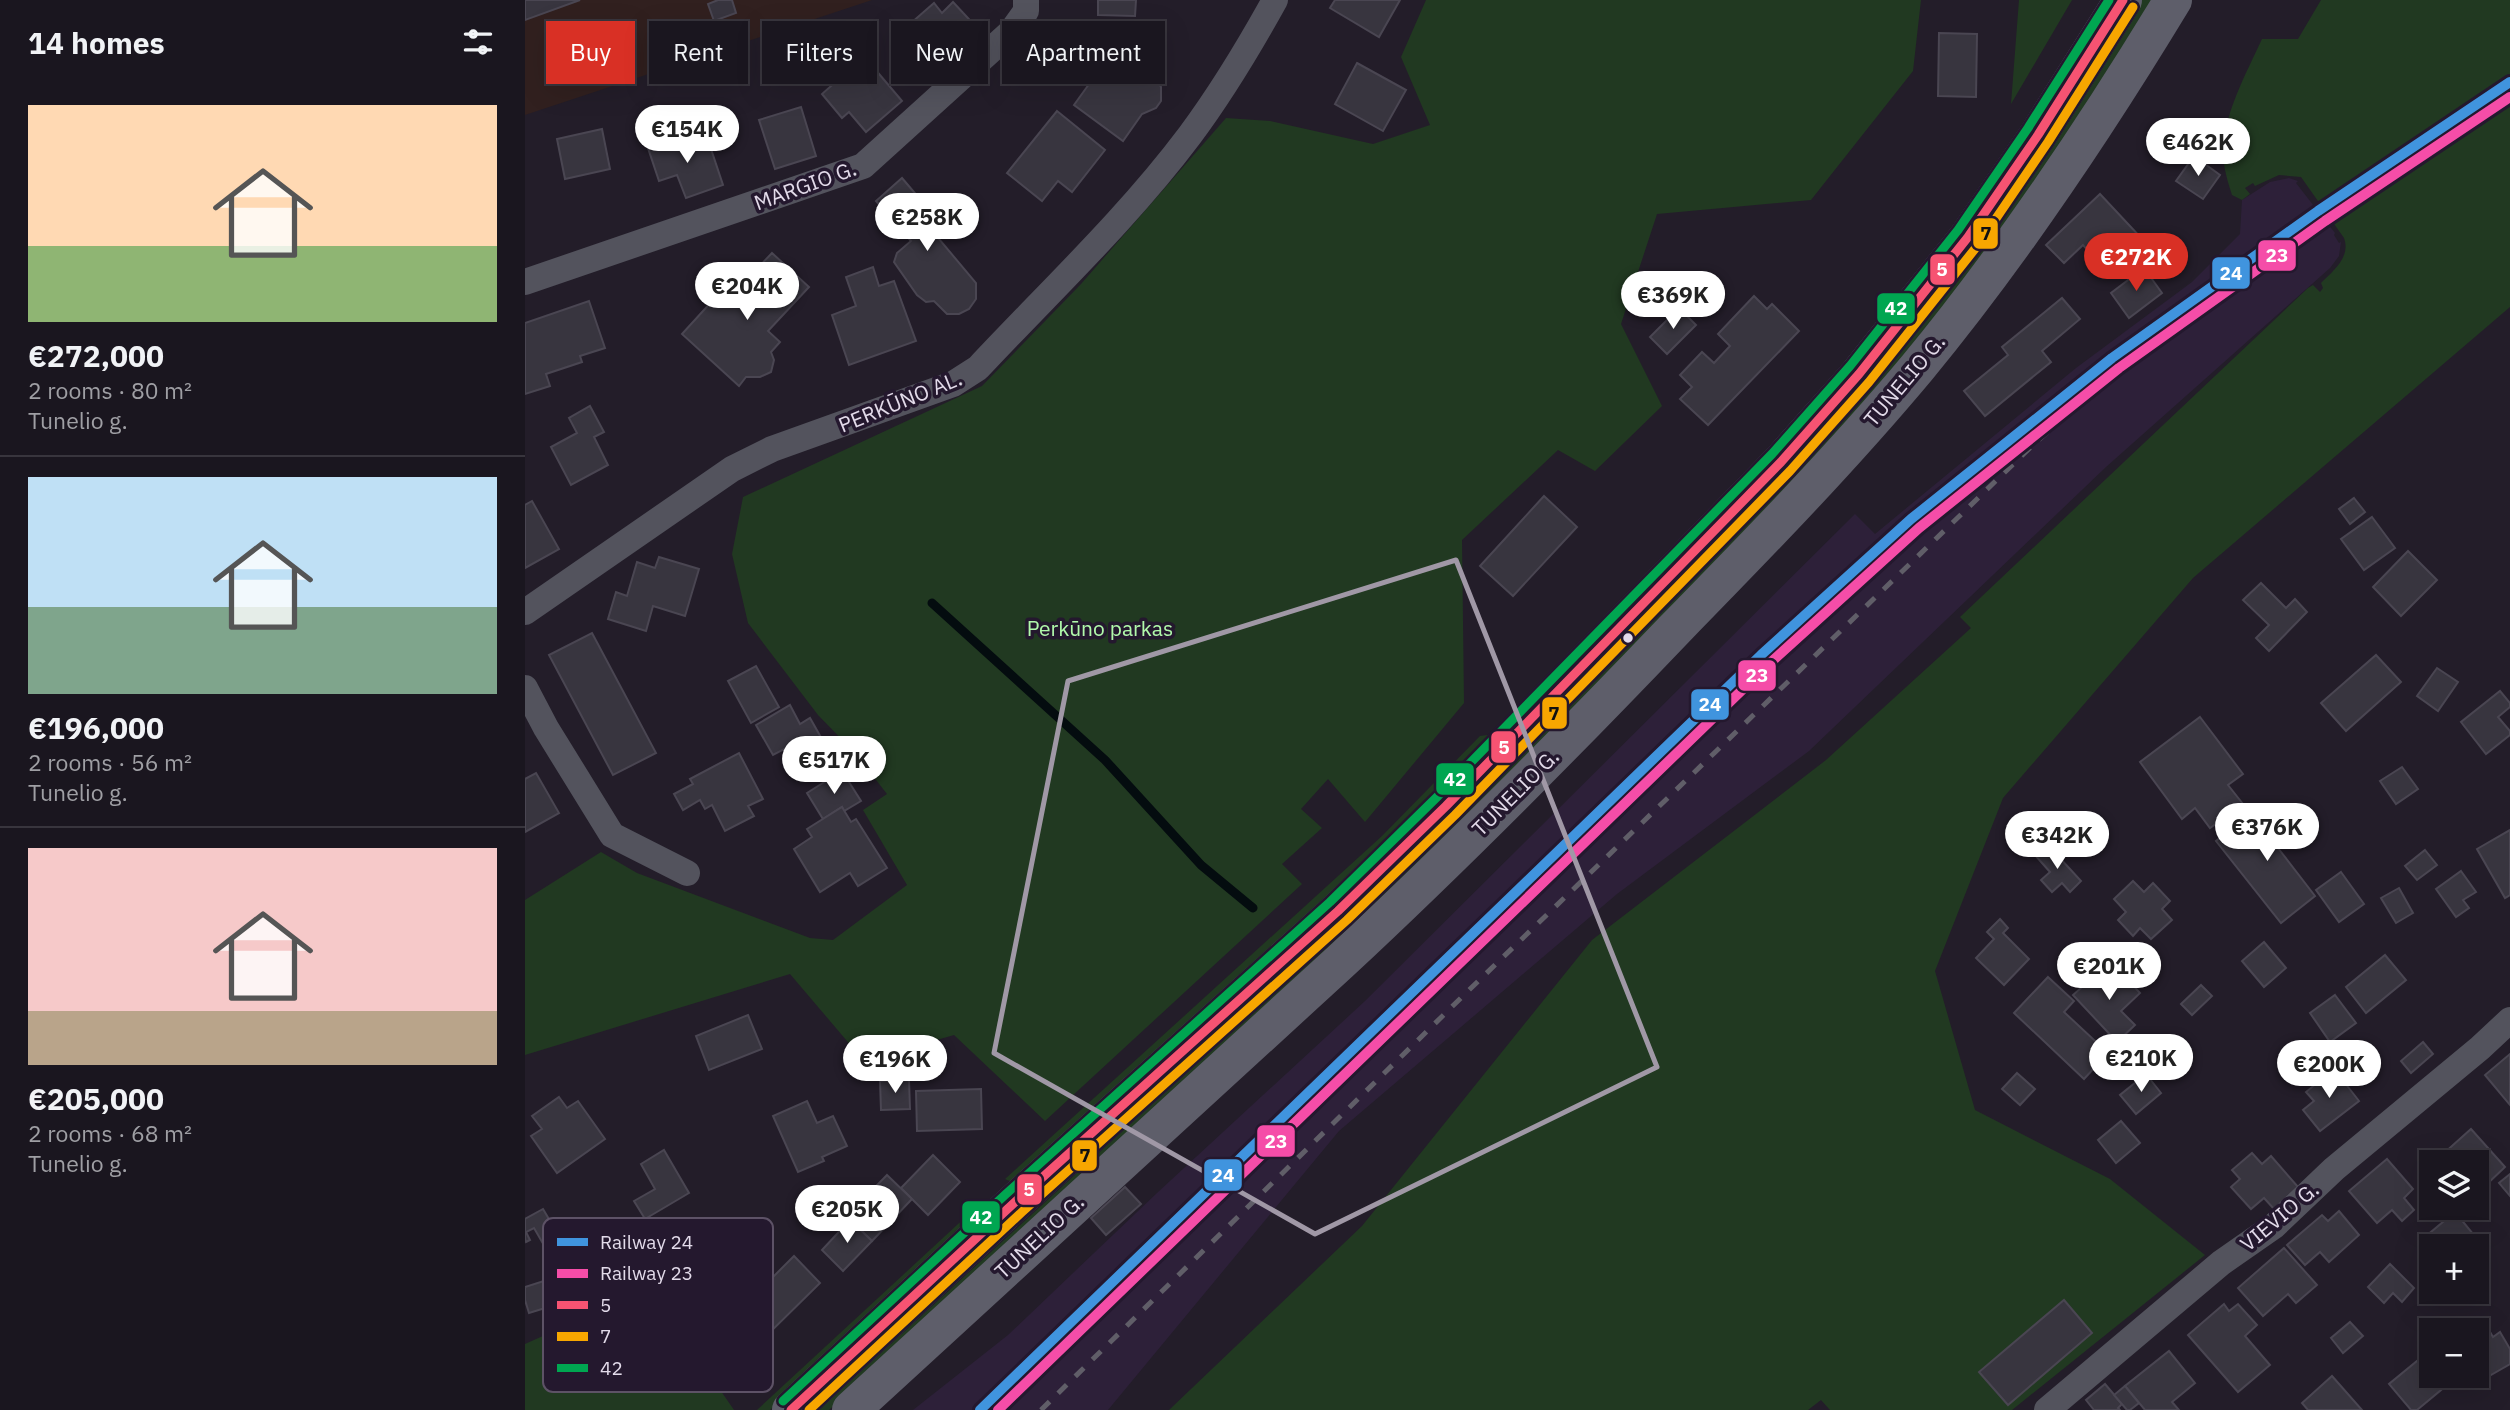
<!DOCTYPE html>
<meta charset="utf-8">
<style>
body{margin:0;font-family:"IBM Plex Sans",sans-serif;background:#27232c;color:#f1f3f6;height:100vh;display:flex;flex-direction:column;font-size:26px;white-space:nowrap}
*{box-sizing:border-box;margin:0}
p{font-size:23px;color:#9f9fa4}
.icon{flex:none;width:38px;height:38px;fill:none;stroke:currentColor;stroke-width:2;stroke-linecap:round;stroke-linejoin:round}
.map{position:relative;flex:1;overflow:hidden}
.details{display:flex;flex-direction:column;background:#1a161f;width:525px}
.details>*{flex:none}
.top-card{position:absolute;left:21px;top:21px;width:665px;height:63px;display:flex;gap:14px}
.fabs{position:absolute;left:1894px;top:1150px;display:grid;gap:14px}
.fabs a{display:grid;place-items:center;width:70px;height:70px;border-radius:0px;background:#1a161f;box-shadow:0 7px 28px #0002,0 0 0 2px #38353d;font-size:35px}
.price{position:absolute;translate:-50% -60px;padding:0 16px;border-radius:24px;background:#fff;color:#222;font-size:23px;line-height:46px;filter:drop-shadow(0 2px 4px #0008)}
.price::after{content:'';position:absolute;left:50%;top:42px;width:21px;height:16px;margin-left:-10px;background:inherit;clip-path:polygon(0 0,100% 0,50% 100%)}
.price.active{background:#d93025;color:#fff}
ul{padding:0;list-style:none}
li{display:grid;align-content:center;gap:14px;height:371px;padding:0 28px}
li+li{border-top:2px solid #38353d}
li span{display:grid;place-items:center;height:217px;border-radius:0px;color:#555}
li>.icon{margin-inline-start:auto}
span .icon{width:126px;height:126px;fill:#fffc;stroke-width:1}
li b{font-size:30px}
h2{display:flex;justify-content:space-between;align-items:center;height:84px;padding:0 28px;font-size:30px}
.tag{padding:0 24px;border-radius:0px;background:#1a161f;box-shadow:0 7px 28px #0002,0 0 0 2px #38353d;font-size:24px;line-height:63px}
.tag.active{background:#d93025;color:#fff}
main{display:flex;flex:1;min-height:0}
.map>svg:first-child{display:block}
.built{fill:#2d2039}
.education{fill:#31201f}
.green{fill:#213921}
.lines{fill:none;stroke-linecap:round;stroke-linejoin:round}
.stream{stroke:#040c0f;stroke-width:9}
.building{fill:#38353f;stroke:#4a4652;stroke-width:2}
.street{stroke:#53535d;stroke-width:26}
.primary{stroke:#5e5e6a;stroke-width:38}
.rail{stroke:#605e68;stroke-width:5;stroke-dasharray:12 12;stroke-linecap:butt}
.bus-1-casing{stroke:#24182e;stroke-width:14}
.bus-2-casing{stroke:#24182e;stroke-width:14}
.bus-3-casing{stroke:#24182e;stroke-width:14}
.bus-1{stroke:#f65372;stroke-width:9}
.bus-2{stroke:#f7a600;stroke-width:9}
.bus-3{stroke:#00a651;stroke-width:9}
.rail-1-casing{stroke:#24182e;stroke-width:16}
.rail-2-casing{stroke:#24182e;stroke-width:16}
.rail-1{stroke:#4094de;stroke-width:10}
.rail-2{stroke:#f54da8;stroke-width:10}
.marked{fill:none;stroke:#a098a6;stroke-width:5;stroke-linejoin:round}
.bus-dot{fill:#e3dbea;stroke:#24182e;stroke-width:2.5}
.labels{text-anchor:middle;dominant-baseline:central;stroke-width:7;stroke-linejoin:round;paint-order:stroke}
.street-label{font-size:21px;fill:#e3dbea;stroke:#24182e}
.park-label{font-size:21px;fill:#b1f9ab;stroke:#24182e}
.key{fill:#24182e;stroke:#5d5266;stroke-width:2}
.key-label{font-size:19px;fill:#e3dbea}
.line-badge{stroke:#24182e;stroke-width:2.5}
.badge-label{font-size:19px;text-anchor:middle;font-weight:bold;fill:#fff}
.pale-badge-label{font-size:19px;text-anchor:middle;font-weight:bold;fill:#111}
</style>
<main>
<section class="details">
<h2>14 homes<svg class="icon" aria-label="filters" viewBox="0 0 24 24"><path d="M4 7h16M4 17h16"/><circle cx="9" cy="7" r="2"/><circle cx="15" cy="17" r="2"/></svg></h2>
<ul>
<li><span style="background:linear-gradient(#ffd9b3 65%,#8fb573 0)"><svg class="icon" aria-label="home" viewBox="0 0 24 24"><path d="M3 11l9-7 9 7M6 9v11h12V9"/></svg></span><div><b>€272,000</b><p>2 rooms · 80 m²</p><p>Tunelio g.</p></div></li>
<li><span style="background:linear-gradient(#bfe0f5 60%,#7fa58c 0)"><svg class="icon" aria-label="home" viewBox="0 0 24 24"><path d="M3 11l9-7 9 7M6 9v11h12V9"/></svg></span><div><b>€196,000</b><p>2 rooms · 56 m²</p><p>Tunelio g.</p></div></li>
<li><span style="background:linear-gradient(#f6c9c9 75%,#b9a48a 0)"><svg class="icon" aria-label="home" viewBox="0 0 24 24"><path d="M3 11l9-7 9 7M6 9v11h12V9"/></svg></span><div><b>€205,000</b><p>2 rooms · 68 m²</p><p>Tunelio g.</p></div></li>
</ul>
</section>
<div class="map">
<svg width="1985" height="1410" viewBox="0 0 1985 1410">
<rect width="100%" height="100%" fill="#231d29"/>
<!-- built -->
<path class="built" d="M1764 178 1773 181 1771 183 1810 233 1809 235 1814 243 1816 242 1814 256 1805 268 1581 467 1284 751 1092 894 814 1131 583 1410H388L483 1335 632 1193 840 1001 1330 514 1350 534 1551 368 1667 282 1715 234 1717 200 1745 182Z"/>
<!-- education -->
<path class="education" d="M0 0H347L0 115Z"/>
<!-- green -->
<g class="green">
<path d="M901 0H1396L1388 71 1286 200 1132 214 1096 324 1137 406 1070 471 1033 450 937 540 939 703 840 822 803 779 776 809 797 828 757 864 777 884 520 1121 429 1035 339 1061 265 974 0 1055V900L76 852 112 873 285 938 308 940 382 885 338 810 362 794 330 753 293 715 223 623 207 554 218 497 457 386 556 284 701 118 745 121 848 144 905 125 876 57Z"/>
<path d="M1494 0H1547L1486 104Z"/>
<path d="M1617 0H1629L1473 238 1302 450 874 887 304 1410H294L775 968 1150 596Z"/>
<path d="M1796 0H1985V307L1668 578 1478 798 1410 971 1450 1110 1585 1179 1680 1255 1487 1410H1305L1296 1400 1283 1410H644L837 1226 1067 940 1301 760 1446 628 1435 617 1783 288 1788 285 1795 292 1798 288 1796 283C1808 271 1826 257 1819 238L1776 177 1754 175 1730 186 1728 183 1720 188 1725 194 1717 200 1707 195C1703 182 1698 167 1698 152 1699 113 1721 74 1737 39H1773Z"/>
<path d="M969 734 878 827 489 1183 480 1179 857 836 955 736Z"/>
<path d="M459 1200 460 1209 245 1410H232Z"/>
<path d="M134 1284 180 1368 209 1410H0V1344Z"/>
</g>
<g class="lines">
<!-- stream -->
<path class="stream" d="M407 603 580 760 676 865 728 908"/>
</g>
<!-- building -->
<g class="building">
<path d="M0 0H55L0 20Z"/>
<path d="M193 0H207L211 13 189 21 183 4Z"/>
<path d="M573 0H611L610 16 573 15Z"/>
<path d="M810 0H875L854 37 805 8Z"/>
<path d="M428 2 454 30 420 61 386 23 409 3 417 13Z"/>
<path d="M1414 33 1452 34 1451 97 1413 96Z"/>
<path d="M578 39 631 76 636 87V101L631 108 617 114 598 141 549 105 572 73 567 63 566 56Z"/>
<path d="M832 63 881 90 858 131 810 104Z"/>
<path d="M349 68 377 101 341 132 324 112 317 118 297 94 323 71 332 82Z"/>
<path d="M276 107 291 156 250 169 234 120Z"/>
<path d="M532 111 580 150 547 192 533 181 517 201 482 173Z"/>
<path d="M77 129 85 169 40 179 32 139Z"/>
<path d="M181 134 198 185 161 198 152 175 134 181 123 148 149 139 151 145Z"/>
<path d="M1669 156 1695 175 1678 199 1651 181Z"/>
<path d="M377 178 417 225 414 239 451 283V299L444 309 434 314H422L409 301 401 302 392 295 369 262 372 253 386 241 351 201Z"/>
<path d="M1575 194 1618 240 1591 266 1583 256 1575 264 1558 245 1539 263 1521 245Z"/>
<path d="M247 253 284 287 243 331 255 342 246 352 249 360 246 372 235 377H221L214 386 157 334 200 287 216 301 220 297 212 290Z"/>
<path d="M348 267 354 286 369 281 391 341 324 365 307 315 331 306 321 277Z"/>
<path d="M1619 268 1637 293 1604 318 1586 293Z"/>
<path d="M1229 296 1242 309 1247 304 1274 331 1183 425 1155 399 1167 387 1155 375 1177 352 1189 363 1205 346 1193 334Z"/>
<path d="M1537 298 1555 319 1517 351 1526 362 1460 416 1439 391 1483 355 1477 347Z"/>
<path d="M64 301 80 348 55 356 57 362 21 374 25 386 0 394V323Z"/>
<path d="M1154 308 1171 325 1142 354 1125 337Z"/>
<path d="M65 406 79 432 69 437 83 465 46 485 26 447 52 433 44 418Z"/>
<path d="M1019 496 1052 527 988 596 955 566Z"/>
<path d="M1829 498 1840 512 1825 524 1814 509Z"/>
<path d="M7 501 34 549 0 568V505Z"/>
<path d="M1847 517 1870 548 1839 570 1816 539Z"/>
<path d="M1883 551 1912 580 1876 616 1848 587Z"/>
<path d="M134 557 174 569 160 616 128 606 121 631 83 619 91 592 102 596 112 562 130 568Z"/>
<path d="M1736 583 1761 608 1770 599 1782 612 1744 651 1731 638 1744 625 1718 600Z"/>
<path d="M67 633 131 753 88 775 24 655Z"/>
<path d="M1851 655 1876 682 1821 731 1796 703Z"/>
<path d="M231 666 254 707 226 723 203 681Z"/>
<path d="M1912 668 1933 682 1913 711 1892 696Z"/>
<path d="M1975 691 1985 703V707L1973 717 1985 731V735L1961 754 1936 722Z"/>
<path d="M265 705 275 724 285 718 298 741 267 759 261 748 248 755 231 725Z"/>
<path d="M1675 717 1718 774 1703 785 1718 804 1685 828 1670 808 1657 819 1615 762Z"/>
<path d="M214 753 238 799 223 806 229 816 200 831 187 805 180 809 175 800 158 810 149 794 168 784 165 779Z"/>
<path d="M1877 767 1893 789 1871 804 1855 781Z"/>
<path d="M317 771 336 801 319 811 317 807 298 819 282 793Z"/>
<path d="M11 773 34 813 0 832V779Z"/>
<path d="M317 807 326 822 331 819 362 868 333 886 325 873 295 892 269 849 287 837 282 829Z"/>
<path d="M1733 809 1771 833 1753 848 1790 896 1756 923 1691 841Z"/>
<path d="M1985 830V895L1980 898 1952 849Z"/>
<path d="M1522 844 1556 881 1545 892 1537 883 1527 892 1516 880 1525 872 1510 855Z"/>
<path d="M1900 850 1912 865 1892 880 1880 866Z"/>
<path d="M1936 871 1951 892 1938 900 1944 908 1931 917 1911 889Z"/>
<path d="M1816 872 1839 904 1814 922 1791 890Z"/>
<path d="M1608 881 1619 892 1628 883 1645 901 1637 909 1647 920 1626 939 1615 928 1608 936 1593 920 1601 912 1589 899Z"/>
<path d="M1874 888 1888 913 1871 923 1856 898Z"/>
<path d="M1475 919 1483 928 1478 933 1504 959 1479 985 1451 958 1469 939 1462 932Z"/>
<path d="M1739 942 1761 968 1739 987 1717 961Z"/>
<path d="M1860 955 1881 980 1841 1013 1821 987Z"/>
<path d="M1594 970 1615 993 1596 1011 1610 1025 1592 1042 1548 995 1575 971 1583 980Z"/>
<path d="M1523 977 1549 1001 1539 1012 1583 1053 1559 1079 1489 1013Z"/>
<path d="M1676 985 1687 996 1667 1015 1656 1004Z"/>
<path d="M1810 995 1831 1023 1805 1042 1785 1013Z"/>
<path d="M223 1015 237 1049 184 1070 171 1036Z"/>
<path d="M1898 1042 1908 1054 1886 1073 1876 1061Z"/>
<path d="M1985 1054V1105L1960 1075Z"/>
<path d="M1809 1069 1834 1101 1795 1131 1778 1110 1789 1101 1781 1092Z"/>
<path d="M1492 1073 1510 1089 1495 1105 1477 1089Z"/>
<path d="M1621 1074 1636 1093 1611 1114 1595 1095Z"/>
<path d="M384 1080 385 1109 356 1110 355 1081Z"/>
<path d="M456 1089 457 1129 392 1131 391 1091Z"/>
<path d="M34 1097 42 1108 53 1101 80 1139 32 1173 6 1136 17 1129 7 1116Z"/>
<path d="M282 1101 292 1123 308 1116 322 1146 297 1157 299 1161 273 1172 248 1116Z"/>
<path d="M1596 1121 1615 1143 1591 1163 1573 1140Z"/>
<path d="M1946 1129 1980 1167 1960 1186 1951 1176V1162H1926L1918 1154Z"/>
<path d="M139 1150 164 1193 120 1219 109 1201 130 1189 116 1164Z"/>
<path d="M1727 1153 1737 1164 1746 1156 1773 1187 1749 1209 1739 1198 1726 1209 1706 1187 1715 1179 1707 1170Z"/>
<path d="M408 1155 435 1182 403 1215 376 1188Z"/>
<path d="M1862 1159 1888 1189 1879 1198 1889 1210 1877 1221 1867 1210 1852 1223 1824 1191Z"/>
<path d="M1985 1174V1196L1974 1183Z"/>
<path d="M362 1175 387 1199 347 1241 322 1216Z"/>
<path d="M600 1187 616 1204 581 1235 566 1218Z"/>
<path d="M18 1209 31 1231 51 1219 64 1241 47 1251 43 1244 24 1254 9 1228 1 1232 5 1240 1 1242 0 1239V1219Z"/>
<path d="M1814 1211 1834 1235 1804 1262 1795 1252 1780 1265 1762 1245 1797 1215 1803 1221Z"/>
<path d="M1930 1212 1949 1235 1936 1246H1906V1257L1894 1242Z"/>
<path d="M325 1220 347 1241 318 1271 297 1250Z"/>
<path d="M1759 1248 1792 1285 1771 1303 1763 1294 1738 1316 1713 1288Z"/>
<path d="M269 1256 295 1283 231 1346 205 1320Z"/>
<path d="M1865 1264 1889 1288 1877 1302 1868 1293 1859 1303 1843 1287Z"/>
<path d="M25 1279 33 1304 4 1313 0 1300V1287Z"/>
<path d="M1539 1300 1567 1333 1483 1405 1454 1372Z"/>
<path d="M1699 1304 1704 1311 1713 1304 1732 1325 1720 1336 1745 1365 1713 1392 1663 1335Z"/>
<path d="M1958 1320 1968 1337 1975 1332 1985 1349V1364L1959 1379 1951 1366V1330H1941Z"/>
<path d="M1825 1322 1838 1336 1818 1353 1806 1338Z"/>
<path d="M1644 1351 1670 1383 1647 1402 1654 1410H1620L1600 1386Z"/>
<path d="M1892 1361 1916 1390 1892 1410H1886L1864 1384Z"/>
<path d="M1807 1376 1837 1410H1783L1777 1403Z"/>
<path d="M1580 1384 1597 1404 1593 1408 1595 1410H1569L1561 1400Z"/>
<path d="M1600 1386 1614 1403 1605 1410H1602L1589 1395Z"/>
</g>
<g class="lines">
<!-- street -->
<g class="street">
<path d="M0 282 338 166 486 32 501 11V0"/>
<path d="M0 612 207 469 247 449 428 384 453 368C524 292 602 219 665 135 697 92 724 47 750 0"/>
<path d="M0 688 21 728 87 835 162 873"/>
<path d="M1522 1410 1696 1263 1749 1226 1809 1169 1955 1048 1985 1020"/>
</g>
<!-- primary -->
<g class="primary">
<path d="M266 1410 489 1203 813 911 921 806 1256 462 1334 374 1443 237 1513 135 1598 0"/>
<path d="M326 1410C488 1260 652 1112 815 962 929 856 1039 745 1147 632 1231 546 1315 460 1392 368 1487 253 1571 127 1648 0"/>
</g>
<!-- rail -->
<path class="rail" d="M516 1410 943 991 1510 443 1602 362 1728 257"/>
<!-- bus-1 casing -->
<g class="bus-1-casing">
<path id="bus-1" d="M266 1410 489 1203 813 911 921 806 1256 462 1334 374 1443 237 1513 135 1598 0"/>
</g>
<!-- bus-2 casing -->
<g class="bus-2-casing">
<path id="bus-2" d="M284 1410 497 1212 822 920 930 815 1265 471 1344 382 1453 245 1523 142 1608 7"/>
</g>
<!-- bus-3 casing -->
<g class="bus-3-casing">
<path id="bus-3" d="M258 1401 481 1194 805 902 912 797 1247 454 1325 366 1433 230 1503 128 1584 0"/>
</g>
<!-- bus-1 -->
<use href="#bus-1" class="bus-1"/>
<!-- bus-2 -->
<use href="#bus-2" class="bus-2"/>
<!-- bus-3 -->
<use href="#bus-3" class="bus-3"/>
<!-- rail-1 casing -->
<g class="rail-1-casing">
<path id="rail-1" d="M455 1410 1236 655 1386 519 1587 358 1793 211 1985 82"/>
</g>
<!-- rail-2 casing -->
<g class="rail-2-casing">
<path id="rail-2" d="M473 1410 1244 664 1394 528 1594 368 1800 221 1985 97"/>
</g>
<!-- rail-1 -->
<use href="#rail-1" class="rail-1"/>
<!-- rail-2 -->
<use href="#rail-2" class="rail-2"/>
</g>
<!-- marked area -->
<path class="marked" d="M931 560 1132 1067 790 1234 469 1053 543 681Z"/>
<!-- markers -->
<circle class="bus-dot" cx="1103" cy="638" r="6"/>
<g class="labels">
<!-- street labels -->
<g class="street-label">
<text transform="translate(280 185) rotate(-20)">MARGIO G.</text>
<text transform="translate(1379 380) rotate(-50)">TUNELIO G.</text>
<text transform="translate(375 401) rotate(-22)">PERKŪNO AL.</text>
<text transform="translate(990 792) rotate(-45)">TUNELIO G.</text>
<text transform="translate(1754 1216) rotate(-40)">VIEVIO G.</text>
<text transform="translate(514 1236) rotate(-43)">TUNELIO G.</text>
</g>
<!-- park labels -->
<g class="park-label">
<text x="575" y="628">Perkūno parkas</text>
</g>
</g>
<!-- legend -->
<rect x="18" y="1218" width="230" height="174" rx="10" class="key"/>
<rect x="32" y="1238" width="31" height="8" fill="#4094de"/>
<rect x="32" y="1269" width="31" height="9" fill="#f54da8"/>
<rect x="32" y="1301" width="31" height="8" fill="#f65372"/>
<rect x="32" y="1332" width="31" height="9" fill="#f7a600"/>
<rect x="32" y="1364" width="31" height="8" fill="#00a651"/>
<g class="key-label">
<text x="75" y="1249">Railway 24</text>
<text x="75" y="1280">Railway 23</text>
<text x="75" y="1312">5</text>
<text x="75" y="1343">7</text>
<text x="75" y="1375">42</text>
</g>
<g class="line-badge">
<rect x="1447" y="217" width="27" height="33" rx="7" fill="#f7a600"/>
<rect x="1732" y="239" width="40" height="33" rx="7" fill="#f54da8"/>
<rect x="1404" y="253" width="27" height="33" rx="7" fill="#f65372"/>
<rect x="1686" y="256" width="40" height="34" rx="7" fill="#4094de"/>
<rect x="1351" y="292" width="40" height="33" rx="7" fill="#00a651"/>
<rect x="1212" y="659" width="40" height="33" rx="7" fill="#f54da8"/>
<rect x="1165" y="688" width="40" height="33" rx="7" fill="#4094de"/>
<rect x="1016" y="696" width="27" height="34" rx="7" fill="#f7a600"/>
<rect x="965" y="730" width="27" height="34" rx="7" fill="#f65372"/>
<rect x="910" y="762" width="40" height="34" rx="7" fill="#00a651"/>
<rect x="731" y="1124" width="40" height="34" rx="7" fill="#f54da8"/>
<rect x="546" y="1139" width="27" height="33" rx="7" fill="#f7a600"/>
<rect x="678" y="1158" width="40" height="34" rx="7" fill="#4094de"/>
<rect x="491" y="1173" width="27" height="33" rx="7" fill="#f65372"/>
<rect x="436" y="1200" width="40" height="34" rx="7" fill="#00a651"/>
</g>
<g class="badge-label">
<text x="1752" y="262">23</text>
<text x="1417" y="276">5</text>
<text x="1706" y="280">24</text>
<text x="1371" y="315">42</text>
<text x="1232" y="682">23</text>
<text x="1185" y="711">24</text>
<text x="979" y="754">5</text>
<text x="930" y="786">42</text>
<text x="751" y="1148">23</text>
<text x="698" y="1182">24</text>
<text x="504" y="1196">5</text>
<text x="456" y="1224">42</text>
</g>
<g class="pale-badge-label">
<text x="1461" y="240">7</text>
<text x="1029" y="720">7</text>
<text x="560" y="1162">7</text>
</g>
</svg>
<div class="fabs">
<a><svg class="icon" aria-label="layers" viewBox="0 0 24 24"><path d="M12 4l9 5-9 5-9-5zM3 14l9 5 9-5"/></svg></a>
<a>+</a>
<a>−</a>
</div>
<b class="price" style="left:162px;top:165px">€154K</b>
<b class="price" style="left:1673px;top:178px">€462K</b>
<b class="price" style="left:402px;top:253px">€258K</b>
<b class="price active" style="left:1611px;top:293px">€272K</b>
<b class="price" style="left:222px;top:322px">€204K</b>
<b class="price" style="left:1148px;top:331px">€369K</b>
<b class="price" style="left:309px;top:796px">€517K</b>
<b class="price" style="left:1742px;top:863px">€376K</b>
<b class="price" style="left:1532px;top:871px">€342K</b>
<b class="price" style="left:1584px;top:1002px">€201K</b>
<b class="price" style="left:1616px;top:1094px">€210K</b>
<b class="price" style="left:370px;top:1095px">€196K</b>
<b class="price" style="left:1804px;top:1100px">€200K</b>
<b class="price" style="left:322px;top:1245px">€205K</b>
<div class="top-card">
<a class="tag active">Buy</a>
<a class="tag">Rent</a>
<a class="tag">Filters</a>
<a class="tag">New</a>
<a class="tag">Apartment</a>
</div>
</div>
</main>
